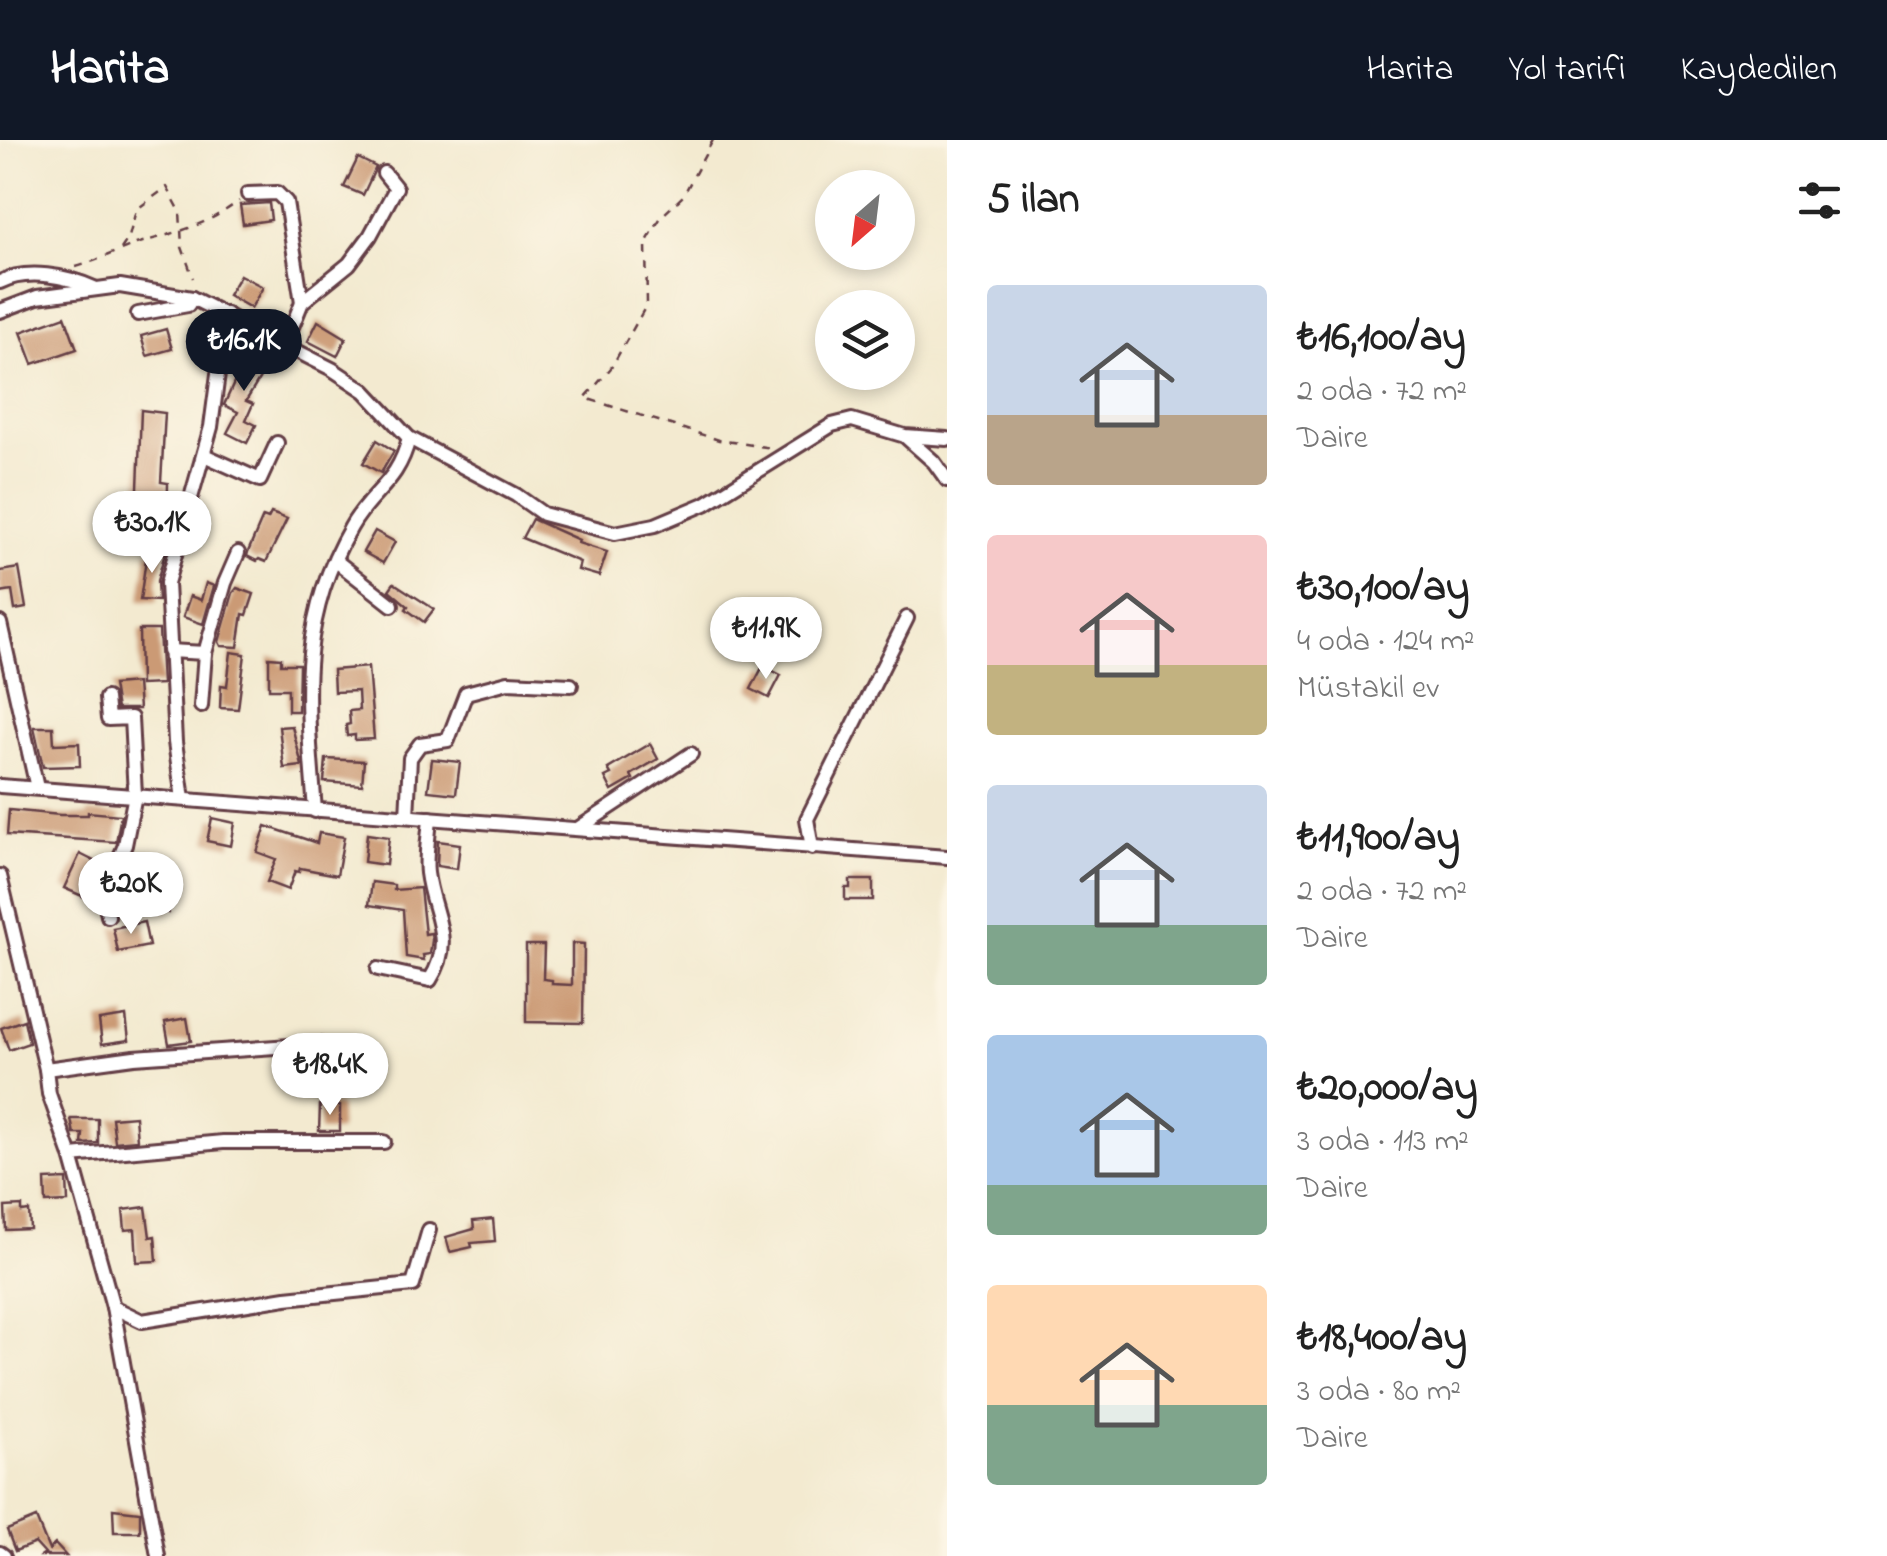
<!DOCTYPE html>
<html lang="tr">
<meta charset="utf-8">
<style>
body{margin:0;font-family:"Indie Flower",sans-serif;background:#f6f6f6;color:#222;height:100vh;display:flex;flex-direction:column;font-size:38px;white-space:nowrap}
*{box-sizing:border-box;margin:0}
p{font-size:32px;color:#767676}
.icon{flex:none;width:55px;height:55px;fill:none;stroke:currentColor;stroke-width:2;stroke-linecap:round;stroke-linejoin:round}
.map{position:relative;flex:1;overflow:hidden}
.panel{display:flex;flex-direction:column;background:#fff;width:940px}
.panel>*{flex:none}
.needle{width:65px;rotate:208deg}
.fabs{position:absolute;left:815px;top:30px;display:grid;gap:20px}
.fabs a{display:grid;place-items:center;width:100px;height:100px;border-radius:50%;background:#fff;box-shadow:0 5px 15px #0003;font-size:50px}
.price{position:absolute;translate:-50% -85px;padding:0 22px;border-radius:35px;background:#fff;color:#222;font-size:32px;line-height:65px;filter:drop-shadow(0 2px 5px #0008)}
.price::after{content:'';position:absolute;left:50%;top:60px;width:30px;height:22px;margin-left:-15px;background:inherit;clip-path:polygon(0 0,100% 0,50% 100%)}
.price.selected{background:#111827;color:#fff}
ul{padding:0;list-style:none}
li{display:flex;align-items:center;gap:30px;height:250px;padding:0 40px}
li span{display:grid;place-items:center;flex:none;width:280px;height:200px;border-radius:10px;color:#555}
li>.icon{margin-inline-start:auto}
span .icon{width:120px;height:120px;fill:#fffc;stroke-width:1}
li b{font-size:42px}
h2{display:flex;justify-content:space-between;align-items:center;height:120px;padding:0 40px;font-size:42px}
header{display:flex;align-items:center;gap:60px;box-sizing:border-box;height:140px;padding:0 50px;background:#111827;color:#fff}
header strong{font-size:48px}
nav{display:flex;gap:55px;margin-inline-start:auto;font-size:35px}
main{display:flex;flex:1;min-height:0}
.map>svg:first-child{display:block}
.building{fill:#cb9a75}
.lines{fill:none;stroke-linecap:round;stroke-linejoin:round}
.minor-casing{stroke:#633d44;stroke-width:18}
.path{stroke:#633d44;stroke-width:2.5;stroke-dasharray:8 8;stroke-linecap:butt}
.minor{stroke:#fff;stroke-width:12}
</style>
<header>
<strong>Harita</strong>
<nav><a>Harita</a><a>Yol tarifi</a><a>Kaydedilen</a></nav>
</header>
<main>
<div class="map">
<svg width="947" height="1416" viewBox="0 0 947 1416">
<rect width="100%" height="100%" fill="#fcf5e5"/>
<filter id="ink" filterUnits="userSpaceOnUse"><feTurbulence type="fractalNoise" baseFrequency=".01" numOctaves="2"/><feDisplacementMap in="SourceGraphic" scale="20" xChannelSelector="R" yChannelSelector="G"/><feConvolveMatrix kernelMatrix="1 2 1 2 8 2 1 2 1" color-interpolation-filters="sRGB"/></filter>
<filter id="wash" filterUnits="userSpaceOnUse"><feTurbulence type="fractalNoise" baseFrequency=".0048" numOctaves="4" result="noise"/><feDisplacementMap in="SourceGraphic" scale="40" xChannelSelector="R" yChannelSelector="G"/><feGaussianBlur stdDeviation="2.25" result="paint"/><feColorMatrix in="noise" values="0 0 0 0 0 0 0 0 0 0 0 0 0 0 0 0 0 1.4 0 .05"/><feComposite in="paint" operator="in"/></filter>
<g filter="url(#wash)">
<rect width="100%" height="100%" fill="#f3ead0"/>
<g id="blocks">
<!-- building -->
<g class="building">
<path d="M358 18 376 27 363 55 344 47Z"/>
<path d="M269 63 271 80 243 84 240 65Z"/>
<path d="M240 135 263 147 251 168 228 155Z"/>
<path d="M65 176 77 209 33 224 21 192Z"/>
<path d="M318 181 346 198 337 216 308 201Z"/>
<path d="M166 189 172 209 147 216 141 196Z"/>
<path d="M241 210 268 225 246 261 253 264 246 280 256 285 247 303 227 293 238 272 224 265 239 232 231 228Z"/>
<path d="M141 270 165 273 161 342 168 343 167 390H149V401H136Z"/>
<path d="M377 300 394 311 381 333 363 323Z"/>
<path d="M271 373 287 379 266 422 259 419 257 421 247 416 248 412 263 377 268 379Z"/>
<path d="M532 379 579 400 578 403 607 412 599 436 578 430 580 422 522 398Z"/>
<path d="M375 391 395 402 383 423 363 412Z"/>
<path d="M147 412 165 413 157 441 158 461 140 460Z"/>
<path d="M19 428 26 468 15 470 12 451 0 453V431Z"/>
<path d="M206 443 214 446 203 484 183 477 190 456 201 460Z"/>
<path d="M394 443 434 469 424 482 406 469 408 466 389 450Z"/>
<path d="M237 448 254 454 247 475 243 474 238 507 221 506 219 502 233 453Z"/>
<path d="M139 490H159L162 544 140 545Z"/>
<path d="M231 512 245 514 238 569 220 568 221 545 227 546Z"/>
<path d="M269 517 281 518V524H299L298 571H288V549H269Z"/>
<path d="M763 526 781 535 769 558 751 549Z"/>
<path d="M368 527 374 599 355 600V595L347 596 346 585 350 584 349 571 359 570 358 551 334 552 333 530Z"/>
<path d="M137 543 139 569H117L113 545Z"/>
<path d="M292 586 302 626 284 628 279 587Z"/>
<path d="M34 587H53L54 604 79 603 80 626 43 627Z"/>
<path d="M650 604 658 619 631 635 633 639 612 651 605 637 611 634 608 629Z"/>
<path d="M326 619 364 621 362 645 324 642Z"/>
<path d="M432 619 460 622 456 654 428 651Z"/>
<path d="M9 670 60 675H88V672L121 675 116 702 7 695Z"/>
<path d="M212 678 235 683 231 706 207 701Z"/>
<path d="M266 686 317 703 319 693 344 697 337 735 300 728 299 732 295 731 288 750 267 742 276 719 257 712Z"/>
<path d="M367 694 389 697 386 725 364 722Z"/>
<path d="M438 701 460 704 457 729 437 726Z"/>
<path d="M80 714 104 726 89 759 64 748Z"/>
<path d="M850 740H873V760H845V748H850Z"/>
<path d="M128 742 152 751 156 743 176 752 168 773 122 758Z"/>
<path d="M372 742 394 745V750L420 748 425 794 431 793 432 800 430 814 423 815 424 820 406 817 403 770 369 765Z"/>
<path d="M144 782 149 806 118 812 113 788Z"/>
<path d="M572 803 584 804 583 883 526 882V805H544L543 839 552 840V844L572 845Z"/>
<path d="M126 876 129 900 102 904 99 880Z"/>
<path d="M187 878 191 901 169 904 165 882Z"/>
<path d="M24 880 29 903 9 910 1 888Z"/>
<path d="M320 965 340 966V991H319Z"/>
<path d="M135 976 137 1000 115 1002 112 978Z"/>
<path d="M71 979H98V1003L82 1004 83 994H74Z"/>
<path d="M67 1039 68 1062 46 1063 45 1040Z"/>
<path d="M22 1066V1072L29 1071 30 1089 6 1090 5 1067Z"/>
<path d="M146 1067 150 1097 155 1096 157 1121 137 1122 135 1089 125 1090 123 1070Z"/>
<path d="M493 1079 495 1101 471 1103 472 1107 450 1112 446 1097 474 1089 473 1081Z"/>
<path d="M113 1369 140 1372V1392H114Z"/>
<path d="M36 1378 49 1410 55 1404 66 1416H42L45 1414 35 1403 15 1411 7 1390Z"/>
</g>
</g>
</g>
<g filter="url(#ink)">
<use href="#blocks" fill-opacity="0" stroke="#633d44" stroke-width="2.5"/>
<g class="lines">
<!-- minor casing -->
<g class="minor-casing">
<g id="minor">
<path d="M248 54 277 53 286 62 302 162"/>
<path d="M0 142C27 128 67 136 94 148"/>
<path d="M0 171 37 157 120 146 192 158 332 229 365 251 409 298 516 355 543 374 615 393 655 385 705 364 832 285 852 280 905 296 947 299"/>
<path d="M138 174 188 165 192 158"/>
<path d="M285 204 302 162 349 124 370 96 396 48 384 33"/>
<path d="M907 298 934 322 947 340"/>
<path d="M204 315 260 340 277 303"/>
<path d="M336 421 392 465"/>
<path d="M0 483 37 648"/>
<path d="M169 511 205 513 225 443 238 413"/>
<path d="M106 558 108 579 131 578 135 655 125 705 104 754 108 776"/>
<path d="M201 566 205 513"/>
<path d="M0 646 947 717"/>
<path d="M183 659 175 602 167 443 211 287 226 174"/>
<path d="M315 671C307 564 295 484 351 387 371 351 398 344 409 298"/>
<path d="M407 676 410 618 420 604 448 600 466 553 508 542 571 545"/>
<path d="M579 688 691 614"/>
<path d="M812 708 807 679 907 478"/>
<path d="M0 736 46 929 49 954 71 1016 113 1167 158 1416"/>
<path d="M378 829 430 840C456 800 432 774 427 733 425 716 429 695 430 678"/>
<path d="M46 929 134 917 319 904"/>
<path d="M71 1016 223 1002H384"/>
<path d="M113 1167 142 1181 286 1158 413 1145 429 1090"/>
<path d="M0 1413 4 1416"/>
</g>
</g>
<!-- path -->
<g class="path">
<path d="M713 0 683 56 661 77 646 103 647 164 611 228 585 258 719 300 772 308"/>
<path d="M121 109 129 97 136 70 167 47 180 71 182 107 193 138"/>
<path d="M76 127C97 121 116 111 136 104 177 92 204 87 239 61"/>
</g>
<!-- minor -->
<use href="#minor" class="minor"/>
</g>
</g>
</svg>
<div class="fabs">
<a><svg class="needle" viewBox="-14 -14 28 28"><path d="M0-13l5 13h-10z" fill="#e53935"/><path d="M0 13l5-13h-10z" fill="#767676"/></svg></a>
<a><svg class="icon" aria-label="layers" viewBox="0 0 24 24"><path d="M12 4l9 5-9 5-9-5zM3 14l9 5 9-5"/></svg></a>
</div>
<b class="price selected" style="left:244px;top:254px">₺16.1K</b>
<b class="price" style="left:152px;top:436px">₺30.1K</b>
<b class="price" style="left:766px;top:542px">₺11.9K</b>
<b class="price" style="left:131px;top:797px">₺20K</b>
<b class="price" style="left:330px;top:978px">₺18.4K</b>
</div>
<section class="panel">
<h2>5 ilan<svg class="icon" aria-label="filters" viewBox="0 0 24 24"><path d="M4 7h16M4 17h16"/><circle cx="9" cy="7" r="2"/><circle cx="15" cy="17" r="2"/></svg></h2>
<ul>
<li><span style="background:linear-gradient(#c9d6e8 65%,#b9a48a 0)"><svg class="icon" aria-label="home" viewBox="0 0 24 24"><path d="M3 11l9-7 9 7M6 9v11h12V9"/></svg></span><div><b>₺16,100/ay</b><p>2 oda · 72 m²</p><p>Daire</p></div></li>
<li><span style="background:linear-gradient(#f6c9c9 65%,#c2b280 0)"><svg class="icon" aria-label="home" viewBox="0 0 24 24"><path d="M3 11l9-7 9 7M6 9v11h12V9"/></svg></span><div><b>₺30,100/ay</b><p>4 oda · 124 m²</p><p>Müstakil ev</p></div></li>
<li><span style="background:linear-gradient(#c9d6e8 70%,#7fa58c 0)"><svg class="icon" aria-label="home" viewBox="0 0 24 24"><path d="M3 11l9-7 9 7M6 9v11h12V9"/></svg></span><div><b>₺11,900/ay</b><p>2 oda · 72 m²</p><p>Daire</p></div></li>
<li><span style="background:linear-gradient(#a9c7e8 75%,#7fa58c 0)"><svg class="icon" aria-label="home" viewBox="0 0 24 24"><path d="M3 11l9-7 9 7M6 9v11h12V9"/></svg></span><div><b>₺20,000/ay</b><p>3 oda · 113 m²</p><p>Daire</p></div></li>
<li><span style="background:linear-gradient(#ffd9b3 60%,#7fa58c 0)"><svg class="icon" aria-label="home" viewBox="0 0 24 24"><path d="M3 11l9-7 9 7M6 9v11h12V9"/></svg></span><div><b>₺18,400/ay</b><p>3 oda · 80 m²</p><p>Daire</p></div></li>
</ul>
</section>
</main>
